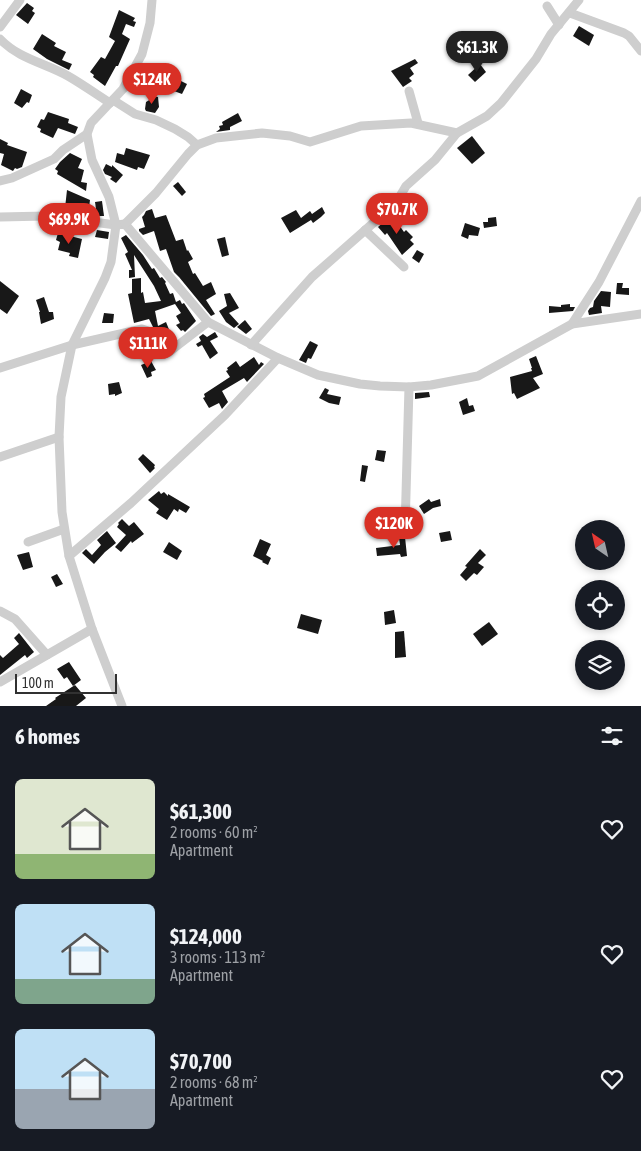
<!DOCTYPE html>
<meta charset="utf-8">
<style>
body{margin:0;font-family:"Asap Condensed",sans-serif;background:#20242c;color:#f1f3f6;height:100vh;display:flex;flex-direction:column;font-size:19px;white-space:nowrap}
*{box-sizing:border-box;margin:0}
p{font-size:16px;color:#9ea1a6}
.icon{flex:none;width:28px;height:28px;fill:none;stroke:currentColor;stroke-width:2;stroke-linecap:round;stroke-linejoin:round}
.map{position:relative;height:706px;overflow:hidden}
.side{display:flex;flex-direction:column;background:#171b24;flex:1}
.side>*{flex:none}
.needle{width:32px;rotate:326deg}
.fabs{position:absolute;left:575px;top:520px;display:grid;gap:10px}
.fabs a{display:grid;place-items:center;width:50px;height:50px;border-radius:50%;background:#171b24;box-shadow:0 2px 8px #0003;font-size:25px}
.scale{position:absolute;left:15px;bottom:12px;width:102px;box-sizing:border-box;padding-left:5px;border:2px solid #313131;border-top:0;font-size:14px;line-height:18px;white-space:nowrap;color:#313131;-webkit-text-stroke:4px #fff;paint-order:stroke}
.price{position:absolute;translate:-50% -42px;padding:0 11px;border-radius:18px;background:#d93025;color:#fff;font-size:16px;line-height:32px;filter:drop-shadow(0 1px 2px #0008)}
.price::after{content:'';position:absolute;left:50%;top:30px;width:15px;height:11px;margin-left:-8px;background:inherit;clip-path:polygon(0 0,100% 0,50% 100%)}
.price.selected{background:#222;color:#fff}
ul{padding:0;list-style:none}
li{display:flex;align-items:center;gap:15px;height:125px;padding:0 15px}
li span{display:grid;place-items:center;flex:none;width:140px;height:100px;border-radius:8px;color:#555}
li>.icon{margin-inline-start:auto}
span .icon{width:60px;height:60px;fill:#fffc;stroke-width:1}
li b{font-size:21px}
h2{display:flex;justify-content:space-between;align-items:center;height:60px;padding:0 15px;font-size:21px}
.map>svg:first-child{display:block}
.building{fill:#181818}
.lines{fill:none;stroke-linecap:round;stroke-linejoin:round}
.minor{stroke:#cecece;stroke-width:9}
</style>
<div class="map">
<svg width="641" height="706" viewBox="0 0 641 706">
<rect width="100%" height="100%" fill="#fff"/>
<!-- building -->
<g class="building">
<path d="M27 3 34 8 32 11 35 13 28 24 16 15Z"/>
<path d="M119 10 135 18 133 21 136 22 134 27 126 24 122 34 130 39 118 66H116L105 86 93 77 94 75 90 72 101 57 105 59 115 41 109 37Z"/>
<path d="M579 26 594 35 589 46 573 36Z"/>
<path d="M42 34 56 43 54 46 66 52 62 60 72 64 69 70 47 59 33 49Z"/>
<path d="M415 59 418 63 410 68 414 74 409 78 412 81 403 87 391 71Z"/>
<path d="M480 64 486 72 475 82 468 75Z"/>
<path d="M179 80 187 84 182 94 174 91Z"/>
<path d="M21 89 32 95 29 103 27 102 22 108 14 103Z"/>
<path d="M152 96 158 97 159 107 155 113 146 111 145 109 146 102 151 99Z"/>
<path d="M48 112 69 119 68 123 78 127 75 134 58 128 53 138 40 132 41 129 37 127 41 119 44 120Z"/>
<path d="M238 113 242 121 230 127V130L216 132 220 129 219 126 223 125 222 122Z"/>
<path d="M472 136 485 153 472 164 457 148Z"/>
<path d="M0 139 8 143 7 145 27 152 22 167 17 169 15 168 13 171 1 165 4 154 0 153Z"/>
<path d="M126 148 150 155 144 169 138 167 137 170 115 162 117 153 124 155Z"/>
<path d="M70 153 82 159 78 168 84 170 81 182 87 183 86 191 57 174 58 171 55 169 60 162Z"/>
<path d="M106 164 112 167V165L123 175 116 183 110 179 112 177 105 174 103 170Z"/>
<path d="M178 182 186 192 182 196 173 186Z"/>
<path d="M67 190 90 200 88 215 73 213V212L67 211 68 209 65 208Z"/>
<path d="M102 201 104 216H97L95 202Z"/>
<path d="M322 207 325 213 321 217 313 223 311 220 290 233 281 218 296 210 301 218 310 211 312 214Z"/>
<path d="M152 209 155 218 166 215 176 241 183 239 187 251 188 250 193 259 188 262 193 274 195 273 203 286 211 282 216 294 206 300 215 314 211 316 179 277 174 272 166 249 160 251 154 231 143 235 139 231V229L145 227 142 217 144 215 146 211Z"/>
<path d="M392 215 404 232 406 230 413 237 410 240 414 244 402 255 387 233 385 235 378 227Z"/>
<path d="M496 217 497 226 484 228 483 222H488V218Z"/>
<path d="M465 223 480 228 478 236 469 235 468 239 461 236Z"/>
<path d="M97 230 109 232 108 239 95 237Z"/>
<path d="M58 233 82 239 78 258 69 256 70 253 58 250 60 242 56 240Z"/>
<path d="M126 235 143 255 152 269 154 268 160 278 162 277 166 282 165 283 170 294 173 293 176 302 180 300 182 304 184 303 196 321 185 332 183 330 181 331 176 325 180 323 176 316 181 313 175 304 155 311 158 326 166 322 170 332 163 334 165 339 160 341 149 319 134 323 128 294 132 293V279L141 278V293L143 292 145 303 161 301 154 286 134 255 135 277 129 278V270H132L125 254 128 252 121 238Z"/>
<path d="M225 237 229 255 222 257 217 239Z"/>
<path d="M417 250 424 254 419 263 412 258Z"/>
<path d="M0 281 19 296 7 314 0 309Z"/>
<path d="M617 283H623L622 288H629V295L616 294Z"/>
<path d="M601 291 611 292 610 307 601 306 602 313 589 315 588 311 590 308 593 307 594 301Z"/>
<path d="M230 293 239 308 229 313 239 324 234 328 226 322 219 311 227 306 224 294Z"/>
<path d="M44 297 49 312H53L54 319 41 324 39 312H40L36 300Z"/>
<path d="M570 304V307H575L573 311 549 313V306L561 307V305Z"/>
<path d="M104 313 114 314 113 323H102Z"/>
<path d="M245 320 252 329 246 334 237 327Z"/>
<path d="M215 332 218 337 210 341 218 353 210 359 202 345 198 347 196 344 201 341 199 337 203 334 207 337Z"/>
<path d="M310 341 318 345 311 359 308 358 306 363 299 360Z"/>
<path d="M536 356 543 374 533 378 540 388 517 399 514 393 512 394 510 377 532 371 531 368H532L529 359Z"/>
<path d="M254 357 259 365 261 362 264 364 247 382 244 378 222 391 228 402 222 409 219 403 209 408 203 398 205 397 204 394 230 377 226 371 228 370 227 368 236 361 240 367Z"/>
<path d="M151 361 156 370 151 372 152 376 147 378 141 365Z"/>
<path d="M119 382 122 393 115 396V394L109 395 108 384Z"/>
<path d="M325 388 329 390 327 394 341 397 339 405 329 403 319 398Z"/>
<path d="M429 392 430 397 415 399V393Z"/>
<path d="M467 398 469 406 473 405 475 411 463 415 459 402Z"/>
<path d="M377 450 386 451 384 462 375 460Z"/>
<path d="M143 454 155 465 154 467 155 468 150 473 138 459Z"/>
<path d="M362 465 368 466 365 482 360 481Z"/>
<path d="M159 491 161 494 164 492 168 496V494L190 507 186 513 179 509 178 512 174 509 167 520 156 513 159 509 148 500Z"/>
<path d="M429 499 431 502 440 499 441 506 433 508 424 514 419 506Z"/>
<path d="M122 519 129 526 134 522 144 534 132 543 131 541 121 552 115 547 126 535 117 527 119 524 118 523Z"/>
<path d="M368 524 399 525V532L378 533V530L367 529Z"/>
<path d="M107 531 116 543 105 552 94 564 82 553 86 549 92 555 101 545 97 540Z"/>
<path d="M450 531 452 540 441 542 439 533Z"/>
<path d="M405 537 407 556 401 557 400 554 377 556 376 548 400 545 399 538Z"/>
<path d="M260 539 271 544 266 555 271 558 268 565 262 562 263 561 253 556Z"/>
<path d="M169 542 182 551 177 560 163 552Z"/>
<path d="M480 549 486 555 478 563 484 567 477 575 474 573 466 581 460 575 467 567 465 566Z"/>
<path d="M29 552 33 567 23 570 17 555Z"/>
<path d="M57 574 63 584 56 587 51 577Z"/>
<path d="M394 610 396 623 385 625 384 612Z"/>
<path d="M301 614 322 620 318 634 297 628Z"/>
<path d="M489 622 498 634 482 646 473 634Z"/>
<path d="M404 631 406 657 395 658V632Z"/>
<path d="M19 633 34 652 27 658 25 655 0 675V655L3 658 19 644 14 638Z"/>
<path d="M69 662 81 680 73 686 67 677 64 679 57 669Z"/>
<path d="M75 685 86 698 76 706H46L56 699 55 698Z"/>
</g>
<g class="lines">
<!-- minor -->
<g class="minor">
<path d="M547 6 559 25"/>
<path d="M570 13 624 33 629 36 641 51"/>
<path d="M0 27 20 0"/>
<path d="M0 39C19 59 45 63 68 76 82 84 96 94 110 103"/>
<path d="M409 91 418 123"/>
<path d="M113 100 135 114 156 120 175 129 188 137 197 145"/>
<path d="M0 181 12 178 54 159 63 150 87 134"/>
<path d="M0 217 46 216 116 225 125 224 208 322 278 358 318 375 360 384 380 386 409 387 431 385 478 376 572 324 641 314"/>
<path d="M125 224 156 193 188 154 197 145 216 138 262 133 290 136 310 142 361 126 411 123 457 133"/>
<path d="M365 230 404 267"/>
<path d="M572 324 599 282 641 201"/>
<path d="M251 345 312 277 396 203 406 186 435 160 457 133 487 116 501 103 536 59 551 34 579 0"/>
<path d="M0 368 72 345 142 329 148 331 159 352 164 354 169 352 208 322"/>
<path d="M0 457 59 437"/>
<path d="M405 530 409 387"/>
<path d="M28 542 64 529"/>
<path d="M69 556 131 503 225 415 278 358"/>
<path d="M0 611 15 619 47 655"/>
<path d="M0 682 92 629"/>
<path d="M122 706 92 629 69 556 62 512 59 437 61 397 72 345 105 278 111 262 116 225 109 197 92 160 87 134 91 123 123 89 142 54 150 23 152 0"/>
</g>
</g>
</svg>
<div class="fabs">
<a><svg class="needle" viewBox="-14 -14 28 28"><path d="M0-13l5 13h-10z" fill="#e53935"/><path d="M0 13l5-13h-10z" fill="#9ea1a6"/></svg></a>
<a><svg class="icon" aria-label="locate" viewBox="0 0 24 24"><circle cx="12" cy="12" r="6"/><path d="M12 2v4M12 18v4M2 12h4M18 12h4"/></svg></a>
<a><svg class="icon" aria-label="layers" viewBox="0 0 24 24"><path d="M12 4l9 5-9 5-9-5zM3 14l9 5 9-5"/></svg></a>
</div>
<div class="scale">100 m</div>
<b class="price selected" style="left:477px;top:73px">$61.3K</b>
<b class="price" style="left:152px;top:105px">$124K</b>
<b class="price" style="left:397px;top:235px">$70.7K</b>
<b class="price" style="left:69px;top:245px">$69.9K</b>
<b class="price" style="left:148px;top:369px">$111K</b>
<b class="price" style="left:394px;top:549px">$120K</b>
</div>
<section class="side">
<h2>6 homes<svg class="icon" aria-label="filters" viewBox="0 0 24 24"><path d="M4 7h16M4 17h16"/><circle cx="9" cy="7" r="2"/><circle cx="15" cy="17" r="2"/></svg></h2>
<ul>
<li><span style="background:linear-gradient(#dfe7d0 75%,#8fb573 0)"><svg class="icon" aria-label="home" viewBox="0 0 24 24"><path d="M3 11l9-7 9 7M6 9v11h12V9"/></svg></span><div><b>$61,300</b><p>2 rooms · 60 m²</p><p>Apartment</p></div><svg class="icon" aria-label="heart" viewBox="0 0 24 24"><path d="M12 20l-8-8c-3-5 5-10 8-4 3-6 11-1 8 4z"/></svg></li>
<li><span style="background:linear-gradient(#bfe0f5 75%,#7fa58c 0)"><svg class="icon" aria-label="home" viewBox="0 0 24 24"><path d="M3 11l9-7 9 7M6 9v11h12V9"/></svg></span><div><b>$124,000</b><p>3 rooms · 113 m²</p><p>Apartment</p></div><svg class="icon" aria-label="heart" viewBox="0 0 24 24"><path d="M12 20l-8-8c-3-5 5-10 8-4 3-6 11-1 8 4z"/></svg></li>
<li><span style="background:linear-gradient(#bfe0f5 60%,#9aa5b1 0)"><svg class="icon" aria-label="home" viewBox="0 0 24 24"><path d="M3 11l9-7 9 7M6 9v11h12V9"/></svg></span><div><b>$70,700</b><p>2 rooms · 68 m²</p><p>Apartment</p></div><svg class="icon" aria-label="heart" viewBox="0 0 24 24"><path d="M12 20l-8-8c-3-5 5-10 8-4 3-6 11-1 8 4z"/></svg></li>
</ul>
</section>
